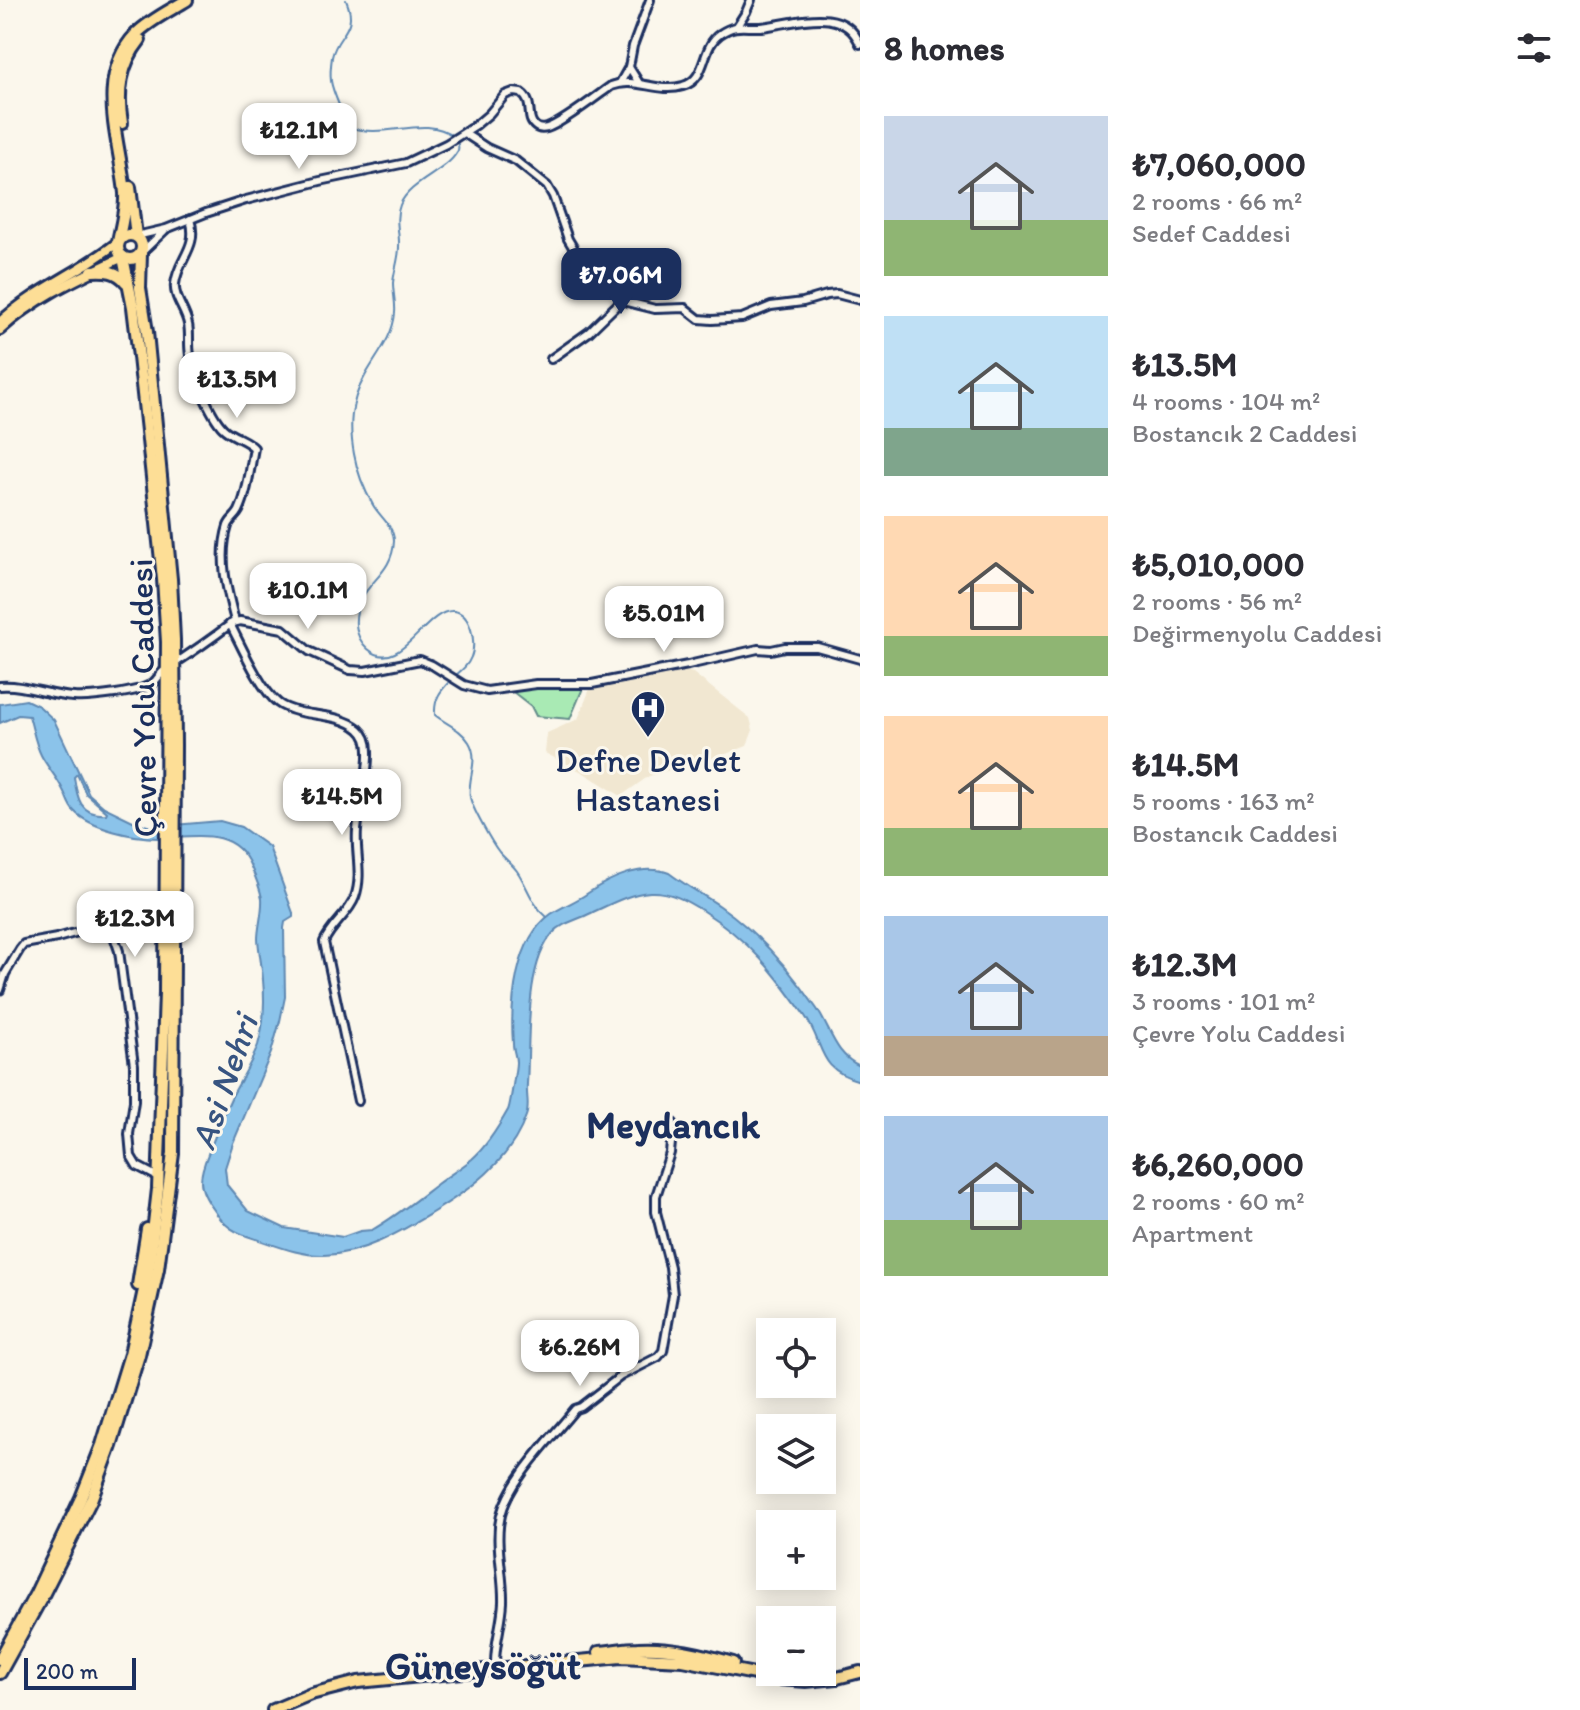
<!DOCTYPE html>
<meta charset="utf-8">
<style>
body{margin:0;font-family:Itim,sans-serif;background:#f7f7f7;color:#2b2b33;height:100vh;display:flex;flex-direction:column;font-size:30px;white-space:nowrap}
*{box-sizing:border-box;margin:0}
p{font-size:26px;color:#7c7c81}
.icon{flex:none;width:44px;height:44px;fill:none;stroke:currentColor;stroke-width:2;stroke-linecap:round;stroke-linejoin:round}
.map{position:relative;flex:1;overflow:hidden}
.drawer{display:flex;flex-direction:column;background:#fff;width:720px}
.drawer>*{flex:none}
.fabs{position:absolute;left:756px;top:1318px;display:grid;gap:16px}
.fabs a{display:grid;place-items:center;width:80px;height:80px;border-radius:0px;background:#fff;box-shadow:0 4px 20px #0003;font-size:40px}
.scale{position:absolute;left:24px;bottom:20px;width:112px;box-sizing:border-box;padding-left:8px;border:4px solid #1b2f5e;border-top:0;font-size:22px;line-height:28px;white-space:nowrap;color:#1b2f5e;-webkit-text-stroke:6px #fbf7ec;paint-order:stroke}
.price{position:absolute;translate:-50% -68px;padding:0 18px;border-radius:16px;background:#fff;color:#222;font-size:26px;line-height:52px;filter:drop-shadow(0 2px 4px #0008)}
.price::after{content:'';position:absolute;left:50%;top:48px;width:24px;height:18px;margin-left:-12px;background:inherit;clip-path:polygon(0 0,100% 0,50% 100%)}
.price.on{background:#1b2f5e;color:#fff}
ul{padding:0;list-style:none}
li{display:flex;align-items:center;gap:24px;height:200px;padding:0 24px}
li span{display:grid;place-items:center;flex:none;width:224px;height:160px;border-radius:0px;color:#555}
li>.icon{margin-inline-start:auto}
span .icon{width:96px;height:96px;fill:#fffc;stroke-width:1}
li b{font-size:34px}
h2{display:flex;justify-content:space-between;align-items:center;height:96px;padding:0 24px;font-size:34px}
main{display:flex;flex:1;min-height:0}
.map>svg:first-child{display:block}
.built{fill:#f1e7d1}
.green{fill:#a9eab4;stroke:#628c89;stroke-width:2}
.water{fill:#8bc3ea;stroke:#5e88b2;stroke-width:2;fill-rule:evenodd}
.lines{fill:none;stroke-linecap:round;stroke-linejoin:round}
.stream{stroke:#5e88b2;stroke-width:2}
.secondary-casing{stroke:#1b2f5e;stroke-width:12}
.primary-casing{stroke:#1b2f5e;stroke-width:14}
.highway-casing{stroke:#1b2f5e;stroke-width:16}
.secondary{stroke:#fbf7ec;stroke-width:6}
.primary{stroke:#fdde96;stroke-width:8}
.highway{stroke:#fdde96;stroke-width:10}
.labels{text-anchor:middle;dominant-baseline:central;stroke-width:6;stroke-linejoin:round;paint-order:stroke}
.street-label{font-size:34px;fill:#1b2f5e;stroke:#fbf7ec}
.poi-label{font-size:34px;fill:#1b2f5e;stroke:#fbf7ec}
.water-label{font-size:36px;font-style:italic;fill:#375481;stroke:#fbf7ec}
.quarter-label{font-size:38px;font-weight:bold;fill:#1b2f5e;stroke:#fbf7ec}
</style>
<main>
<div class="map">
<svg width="860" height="1710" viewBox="0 0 860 1710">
<rect width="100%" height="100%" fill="#fbf7ec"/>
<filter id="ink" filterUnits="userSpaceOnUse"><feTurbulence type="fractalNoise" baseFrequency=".0125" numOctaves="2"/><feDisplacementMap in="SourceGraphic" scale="16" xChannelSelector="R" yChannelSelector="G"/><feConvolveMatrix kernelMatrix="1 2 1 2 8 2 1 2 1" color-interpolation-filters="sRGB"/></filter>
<g filter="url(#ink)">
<!-- built -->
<path class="built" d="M684 670 693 673 750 718 753 730 747 746 726 754 649 776 621 796 584 773 545 753 547 733 578 719 590 689Z"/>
<!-- green -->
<path class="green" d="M541 688H583L570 719 536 716 531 706 513 692 515 690Z"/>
<!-- water -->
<path class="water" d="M26 700 39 706 54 720 89 794 104 807 137 823 151 827 220 821 241 827 269 847 293 913V917L285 922 284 928 285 997 280 1021 271 1053 233 1143 225 1168 227 1185 248 1211 284 1228 343 1237 360 1231 372 1230C395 1217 416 1200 437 1184 448 1176 461 1168 472 1159 486 1147 499 1126 508 1110 510 1107 516 1067 516 1062 516 1056 513 1050 513 1044 510 1003 515 940 551 914 563 906 577 901 588 893 610 878 642 863 669 873 685 885 703 895 720 906 760 934 790 969 817 1009 831 1030 835 1055 860 1066V1081C816 1069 826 1047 805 1016 775 973 749 940 703 911 687 901 670 891 650 892 627 894 609 905 589 914 577 920 562 923 553 933 524 966 530 1042 527 1084 526 1096 530 1106 526 1116 511 1161 468 1191 430 1214 398 1233 363 1254 324 1255 300 1256 275 1245 253 1238 234 1232 225 1227 214 1210 208 1202 201 1191 201 1181 201 1170 206 1159 210 1149 217 1131 224 1113 232 1096 241 1079 252 1063 258 1045 264 1025 265 1001 263 980 262 966 259 953 258 939 258 926 263 912 262 898 260 888 255 876 251 867 234 826 194 837 158 838 134 838 91 829 74 811 68 805 67 797 63 790 57 777 47 767 41 755 35 743 33 729 29 716L18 715 0 723V704ZM77 774 86 794 107 812 106 814C80 816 77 798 74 777Z"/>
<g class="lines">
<!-- stream -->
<g class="stream">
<path d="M346 0C359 30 337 33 332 57 331 64 330 74 331 81 332 89 345 122 350 126 353 128 359 130 362 130 391 136 428 116 453 136"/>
<path d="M456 675C462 670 468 665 471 657 477 644 471 613 454 611 425 608 401 677 368 649 353 636 353 615 362 598 372 579 393 569 394 541 394 526 380 517 373 505 365 491 357 471 354 454 349 427 350 403 364 378 375 357 393 338 395 313 396 303 393 293 393 283 394 271 399 259 399 247 400 233 394 220 400 205 409 182 446 172 457 152 460 148 458 146 457 141"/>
<path d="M451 680C440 691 434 699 435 715 446 724 461 729 469 742 480 760 467 778 470 797 472 808 492 843 499 852 505 859 512 864 517 871 528 887 531 904 547 917"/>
</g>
<!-- secondary casing -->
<g class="secondary-casing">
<g id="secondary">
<path d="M737 26 746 12 751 0"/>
<path d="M629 67 633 46 650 0"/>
<path d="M620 83 629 67 639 83"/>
<path d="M464 133 487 148 516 161 547 186 553 196 568 239 577 254 627 302 655 309 685 308 699 319 712 320 742 318 771 306 803 302 827 295 837 294 860 300"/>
<path d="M190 219C199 248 178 258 175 284 173 297 186 311 188 324 190 334 188 345 190 355 192 373 211 416 223 428 232 437 246 439 254 448 250 468 248 492 239 511 236 517 230 520 228 526 218 557 227 591 235 621"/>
<path d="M136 236 166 229 206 213 246 200 320 181 406 163 446 144 476 125 489 114 505 95 513 92 521 93C535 103 525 118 535 126 538 129 543 129 547 128 561 124 597 96 611 86 635 76 658 94 683 86 708 79 700 48 720 34 736 23 744 28 761 27 794 24 843 3 860 44"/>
<path d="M141 253 164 231"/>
<path d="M551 359 589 332 623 299"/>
<path d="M230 624C241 645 260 689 278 703 284 708 292 710 300 712 319 716 343 716 359 729 366 735 368 742 368 751 369 777 360 803 357 830 355 852 363 875 355 897 349 914 331 925 324 942L358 1101"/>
<path d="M0 686C25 684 49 696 74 697 90 698 140 693 153 683 158 679 160 673 165 670 188 655 210 640 232 623L240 621 283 629 309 651 350 670 365 671 420 660 432 665 464 685 487 691 536 684H592L688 665 758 649 771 650 785 647H817L860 659"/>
<path d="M0 990 5 974 20 949 24 944 57 938 99 926 111 927 119 951 134 1065V1101L129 1134 131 1156 137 1166 158 1177"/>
<path d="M495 1663C495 1642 502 1623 503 1602 504 1574 494 1543 501 1515 510 1479 551 1439 575 1409L581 1407 621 1376 658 1357 663 1351 673 1295 670 1267 656 1212V1196L670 1153 673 1123"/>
</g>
</g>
<!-- primary casing -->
<g class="primary-casing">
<g id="primary">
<path d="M0 322C35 289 81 272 118 242"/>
<path d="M0 330C37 296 79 278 123 257"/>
</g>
</g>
<!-- highway casing -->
<g class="highway-casing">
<g id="highway">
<path d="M122 123C117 92 120 65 140 40"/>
<path d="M130 187 136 236"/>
<circle cx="130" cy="247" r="12"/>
<path d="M118 242C121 226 126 209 125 193 120 140 94 78 136 34 150 20 171 10 187 0"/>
<path d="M92 271C106 270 117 271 126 282"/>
<path d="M138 1285 147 1229"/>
<path d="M599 1652C612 1651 625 1648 638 1648 670 1646 702 1654 733 1663"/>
<path d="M0 1659 36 1593 81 1498 102 1445 130 1354 149 1267 158 1189 165 993 167 642 163 579 139 357 133 307 123 257"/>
<path d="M783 1672 823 1673"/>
<path d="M0 1673 42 1597 91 1500 111 1446 139 1355 158 1269 173 1153 175 745 174 640 171 579 147 332 140 288 141 253"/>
<path d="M273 1710 311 1694 358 1682 621 1657 683 1660 780 1679 806 1681 837 1678 860 1672"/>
</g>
</g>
<!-- secondary -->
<use href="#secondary" class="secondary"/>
<!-- primary -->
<use href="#primary" class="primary"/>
<!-- highway -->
<use href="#highway" class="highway"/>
</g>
</g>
<!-- icons -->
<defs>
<g id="hospital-pin" transform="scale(1.8)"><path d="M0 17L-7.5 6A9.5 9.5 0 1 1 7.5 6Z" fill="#1b2f5e" stroke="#fbf7ec"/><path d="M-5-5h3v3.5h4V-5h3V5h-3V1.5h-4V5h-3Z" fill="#fff"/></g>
</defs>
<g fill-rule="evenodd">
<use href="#hospital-pin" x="648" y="708"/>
</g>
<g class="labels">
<!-- street labels -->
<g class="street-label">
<text transform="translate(143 698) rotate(-91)">Çevre Yolu Caddesi</text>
</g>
<!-- poi labels -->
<g class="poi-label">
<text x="648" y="760">Defne Devlet<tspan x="648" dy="39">Hastanesi</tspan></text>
</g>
<!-- water labels -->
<g class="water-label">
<text transform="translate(224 1082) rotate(-71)">Asi Nehri</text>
</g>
<!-- quarter labels -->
<g class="quarter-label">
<text x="673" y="1125">Meydancık</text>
<text x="483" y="1666">Güneysöğüt</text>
</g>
</g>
</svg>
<div class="fabs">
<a><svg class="icon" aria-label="locate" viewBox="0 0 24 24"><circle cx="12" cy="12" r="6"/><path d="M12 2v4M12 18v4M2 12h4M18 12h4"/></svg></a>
<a><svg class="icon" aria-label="layers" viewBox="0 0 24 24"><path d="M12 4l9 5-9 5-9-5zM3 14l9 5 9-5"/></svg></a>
<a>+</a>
<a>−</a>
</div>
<div class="scale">200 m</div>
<b class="price" style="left:299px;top:171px">₺12.1M</b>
<b class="price on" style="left:621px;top:316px">₺7.06M</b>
<b class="price" style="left:237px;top:420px">₺13.5M</b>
<b class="price" style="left:308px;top:631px">₺10.1M</b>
<b class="price" style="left:664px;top:654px">₺5.01M</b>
<b class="price" style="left:342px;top:837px">₺14.5M</b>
<b class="price" style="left:135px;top:959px">₺12.3M</b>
<b class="price" style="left:580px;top:1388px">₺6.26M</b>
</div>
<section class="drawer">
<h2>8 homes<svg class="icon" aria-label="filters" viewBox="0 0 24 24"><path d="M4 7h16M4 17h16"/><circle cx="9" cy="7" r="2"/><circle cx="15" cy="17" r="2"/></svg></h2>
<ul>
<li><span style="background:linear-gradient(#c9d6e8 65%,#8fb573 0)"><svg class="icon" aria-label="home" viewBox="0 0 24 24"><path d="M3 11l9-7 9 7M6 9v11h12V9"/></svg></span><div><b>₺7,060,000</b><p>2 rooms · 66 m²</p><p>Sedef Caddesi</p></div></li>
<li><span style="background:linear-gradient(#bfe0f5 70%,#7fa58c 0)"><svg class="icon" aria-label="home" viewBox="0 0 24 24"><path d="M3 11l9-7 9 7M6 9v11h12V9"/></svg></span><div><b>₺13.5M</b><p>4 rooms · 104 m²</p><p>Bostancık 2 Caddesi</p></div></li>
<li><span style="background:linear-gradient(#ffd9b3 75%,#8fb573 0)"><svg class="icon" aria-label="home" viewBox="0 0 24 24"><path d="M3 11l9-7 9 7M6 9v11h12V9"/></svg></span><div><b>₺5,010,000</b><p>2 rooms · 56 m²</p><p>Değirmenyolu Caddesi</p></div></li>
<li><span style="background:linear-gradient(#ffd9b3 70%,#8fb573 0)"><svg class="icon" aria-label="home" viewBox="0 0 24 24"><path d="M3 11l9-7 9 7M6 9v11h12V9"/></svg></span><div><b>₺14.5M</b><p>5 rooms · 163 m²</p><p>Bostancık Caddesi</p></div></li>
<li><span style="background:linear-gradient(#a9c7e8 75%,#b9a48a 0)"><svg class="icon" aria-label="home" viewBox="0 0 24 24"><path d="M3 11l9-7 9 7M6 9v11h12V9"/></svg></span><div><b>₺12.3M</b><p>3 rooms · 101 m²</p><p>Çevre Yolu Caddesi</p></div></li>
<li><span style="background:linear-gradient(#a9c7e8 65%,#8fb573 0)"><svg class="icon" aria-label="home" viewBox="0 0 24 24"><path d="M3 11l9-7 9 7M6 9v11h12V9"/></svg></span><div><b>₺6,260,000</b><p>2 rooms · 60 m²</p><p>Apartment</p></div></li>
</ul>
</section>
</main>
